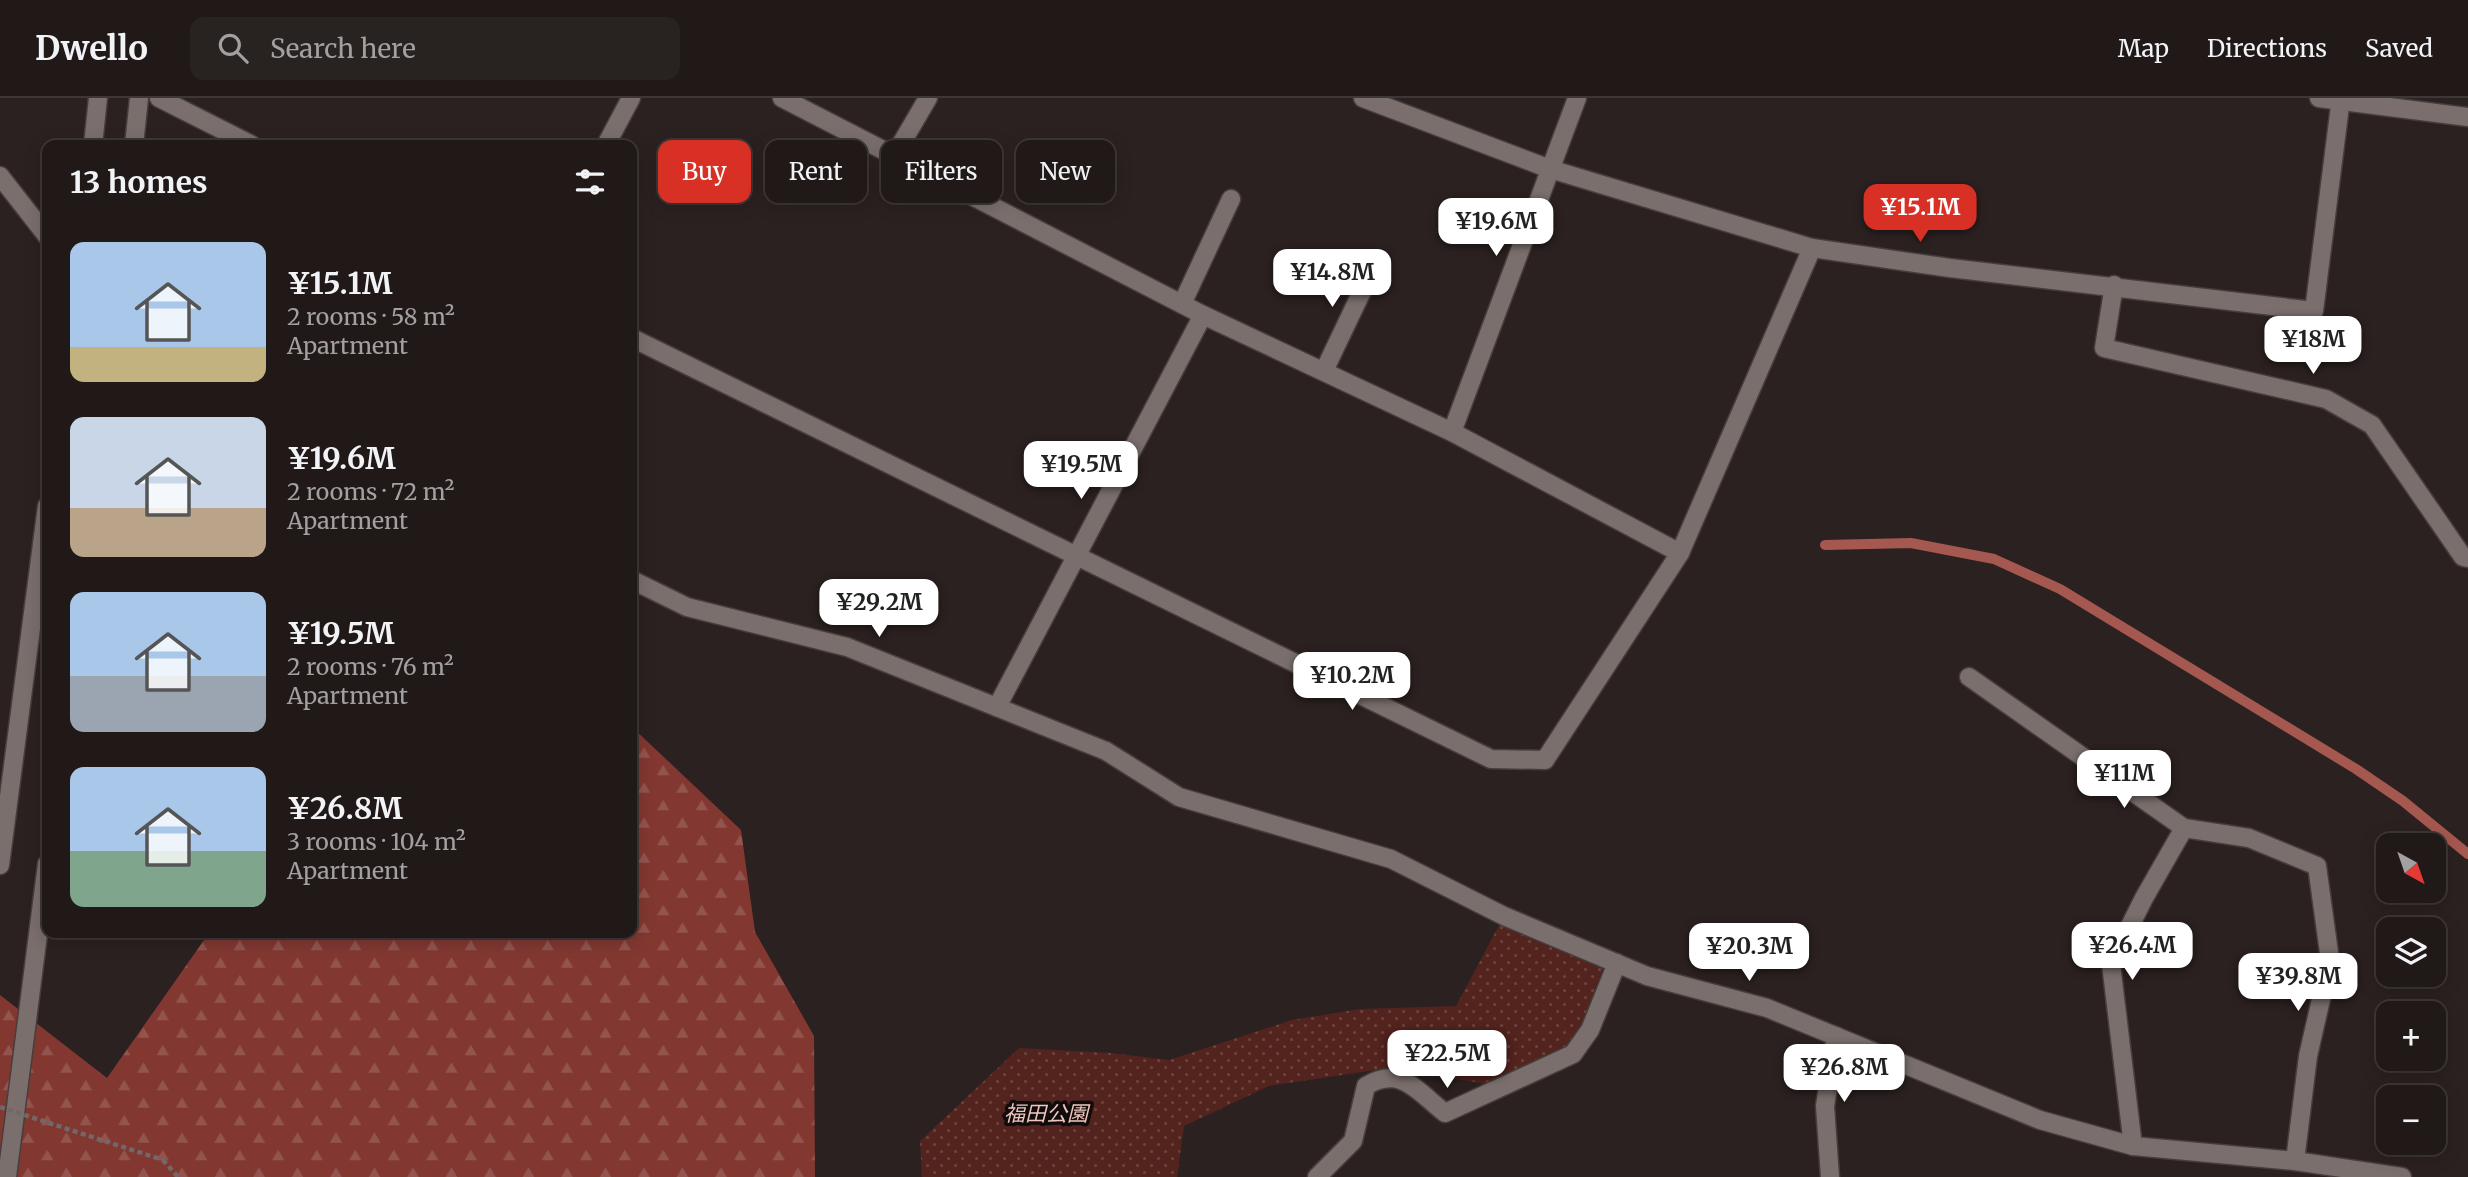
<!DOCTYPE html>
<meta charset="utf-8">
<style>
body{margin:0;font-family:Merriweather,"Noto Sans JP",serif;background:#282221;color:#f1f3f6;height:100vh;display:flex;flex-direction:column;font-size:26px;white-space:nowrap}
*{box-sizing:border-box;margin:0}
p{font-size:23px;color:#a2a0a2}
.icon{flex:none;width:38px;height:38px;fill:none;stroke:currentColor;stroke-width:2;stroke-linecap:round;stroke-linejoin:round}
.map{position:relative;flex:1;overflow:hidden}
.panel{position:absolute;left:42px;top:42px;width:595px;height:798px;display:flex;flex-direction:column;background:#201918;border-radius:14px;box-shadow:0 4px 18px #0003,0 0 0 2px #3d3837}
.panel>*{flex:none}
.banner{position:absolute;left:658px;top:42px;width:665px;height:63px;display:flex;gap:14px}
.needle{width:46px;rotate:140deg}
.buttons{position:absolute;left:2376px;top:735px;display:grid;gap:14px}
.buttons a{display:grid;place-items:center;width:70px;height:70px;border-radius:14px;background:#201918;box-shadow:0 4px 18px #0003,0 0 0 2px #3d3837;font-size:35px}
.price{position:absolute;translate:-50% -60px;padding:0 16px;border-radius:14px;background:#fff;color:#222;font-size:23px;line-height:46px;filter:drop-shadow(0 2px 4px #0008)}
.price::after{content:'';position:absolute;left:50%;top:42px;width:21px;height:16px;margin-left:-10px;background:inherit;clip-path:polygon(0 0,100% 0,50% 100%)}
.price.active{background:#d93025;color:#fff}
ul{padding:0;list-style:none}
li{display:flex;align-items:center;gap:21px;height:175px;padding:0 28px}
li span{display:grid;place-items:center;flex:none;width:196px;height:140px;border-radius:14px;color:#555}
li>.icon{margin-inline-start:auto}
span .icon{width:84px;height:84px;fill:#fffc;stroke-width:1}
li b{font-size:30px}
h2{display:flex;justify-content:space-between;align-items:center;height:84px;padding:0 28px;font-size:30px}
.pill{padding:0 24px;border-radius:14px;background:#201918;box-shadow:0 4px 18px #0003,0 0 0 2px #3d3837;font-size:24px;line-height:63px}
.pill.active{background:#d93025;color:#fff}
header{display:flex;align-items:center;gap:42px;box-sizing:border-box;height:98px;padding:0 35px;background:#201918;border-bottom:2px solid #3d3837}
header strong{font-size:33px}
nav{display:flex;gap:38px;margin-inline-start:auto;font-size:24px}
.search{width:490px;height:63px;background:#282221;display:flex;align-items:center;gap:18px;box-sizing:border-box;padding:0 24px;border-radius:14px;color:#a2a0a2;font-size:26px}
.map>svg:first-child{display:block}
.forest{fill:url(#forest-firs)}
.park{fill:url(#park-dots)}
.lines{fill:none;stroke-linecap:round;stroke-linejoin:round}
.stream{stroke:#a5584f;stroke-width:10}
.minor-casing{stroke:#463e3d;stroke-width:21}
.tertiary-casing{stroke:#463e3d;stroke-width:21}
.path{stroke:#716968;stroke-width:4.5;stroke-dasharray:5 3.5;stroke-linecap:butt}
.minor{stroke:#7a6f6d;stroke-width:18}
.tertiary{stroke:#7a6f6d;stroke-width:18}
.path-bridge{stroke:#716968;stroke-width:4.5;stroke-dasharray:5 3.5;stroke-linecap:butt}
.labels{text-anchor:middle;dominant-baseline:central;stroke-width:7;stroke-linejoin:round;paint-order:stroke}
.park-label{font-size:21px;font-style:italic;fill:#f1c4bd;stroke:#100c0b}
</style>
<header>
<strong>Dwello</strong>
<div class="search"><svg class="icon" aria-label="search" viewBox="0 0 24 24"><circle cx="10" cy="10" r="6"/><path d="M15 15l6 6"/></svg>Search here</div>
<nav><a>Map</a><a>Directions</a><a>Saved</a></nav>
</header>
<div class="map">
<svg width="2468" height="1079" viewBox="0 0 2468 1079">
<defs>
<pattern id="forest-firs" width="22" height="20" patternUnits="userSpaceOnUse" patternTransform="scale(1.75)"><rect width="22" height="20" fill="#823831"/><path d="M5 1l3.5 6h-7zM16 11l3.5 6h-7z" fill="#93544e"/></pattern>
<pattern id="park-dots" width="8" height="8" patternUnits="userSpaceOnUse" patternTransform="scale(1.75)"><rect width="8" height="8" fill="#53231e"/><path d="M2 2h.1M6 6h.1" fill="none" stroke="#6b423e" stroke-width="1.8" stroke-linecap="round"/></pattern>
</defs>
<rect width="100%" height="100%" fill="#2b2120"/>
<!-- forest -->
<path class="forest" d="M632 629 741 732 755 834 814 938 815 1079H0V897L107 980 209 835H632Z"/>
<!-- park -->
<path class="park" d="M1504 818 1607 860 1575 943 1492 987 1389 970 1269 988 1184 1028 1177 1079H922L920 1043 1019 950 1111 955 1169 962 1292 922 1360 911 1456 908Z"/>
<g class="lines">
<!-- stream -->
<path class="stream" d="M1825 447 1911 445 1994 461 2060 491 2356 671 2403 703 2468 756"/>
<!-- minor casing -->
<g class="minor-casing">
<g id="minor">
<path d="M159 0 252 47"/>
<path d="M782 0 1203 217 1452 334 1680 455"/>
<path d="M1363 0 1550 71 1812 150 1950 170 2314 213 2341 0"/>
<path d="M2319 0 2468 19"/>
<path d="M606 47 631 0"/>
<path d="M894 58 928 0"/>
<path d="M2114 187 2104 250 2326 301 2372 327 2463 459 2468 460"/>
<path d="M1182 206 1231 101"/>
<path d="M632 240 1491 661 1545 662 1680 455 1812 150"/>
<path d="M1324 273 1375 166"/>
<path d="M1452 334 1577 0"/>
<path d="M1969 579 2184 730 2249 740 2317 768 2330 862 2308 958 2295 1063"/>
<path d="M997 609 1203 217"/>
<path d="M1106 653 1179 699 1391 761 1504 818 1647 878 1767 910 2040 1022 2133 1048 2295 1063 2402 1079"/>
<path d="M2133 1048 2111 866 2144 800 2184 730"/>
<path d="M1317 1079 1353 1043 1366 988C1401 967 1417 993 1445 1015L1573 956 1590 932 1617 865"/>
<path d="M1830 1079 1825 1008 1836 938"/>
</g>
</g>
<!-- tertiary casing -->
<g class="tertiary-casing">
<g id="tertiary">
<path d="M93 47 98 0"/>
<path d="M134 47 139 0"/>
<path d="M0 78 47 138"/>
<path d="M632 482 687 509 847 549 1106 653"/>
<path d="M0 767 47 408"/>
<path d="M7 1079 47 766"/>
</g>
</g>
<!-- path -->
<path class="path" d="M163 1062 178 1079"/>
<!-- minor -->
<use href="#minor" class="minor"/>
<!-- tertiary -->
<use href="#tertiary" class="tertiary"/>
<!-- path-bridge -->
<path class="path-bridge" d="M0 1009 163 1062"/>
</g>
<g class="labels">
<!-- park labels -->
<g class="park-label">
<text x="1046" y="1015">福田公園</text>
</g>
</g>
</svg>
<div class="buttons">
<a><svg class="needle" viewBox="-14 -14 28 28"><path d="M0-13l5 13h-10z" fill="#e53935"/><path d="M0 13l5-13h-10z" fill="#a2a0a2"/></svg></a>
<a><svg class="icon" aria-label="layers" viewBox="0 0 24 24"><path d="M12 4l9 5-9 5-9-5zM3 14l9 5 9-5"/></svg></a>
<a>+</a>
<a>−</a>
</div>
<b class="price active" style="left:1920px;top:146px">¥15.1M</b>
<b class="price" style="left:1496px;top:160px">¥19.6M</b>
<b class="price" style="left:1332px;top:211px">¥14.8M</b>
<b class="price" style="left:2313px;top:278px">¥18M</b>
<b class="price" style="left:1081px;top:403px">¥19.5M</b>
<b class="price" style="left:879px;top:541px">¥29.2M</b>
<b class="price" style="left:1352px;top:614px">¥10.2M</b>
<b class="price" style="left:2124px;top:712px">¥11M</b>
<b class="price" style="left:2132px;top:884px">¥26.4M</b>
<b class="price" style="left:1749px;top:885px">¥20.3M</b>
<b class="price" style="left:2298px;top:915px">¥39.8M</b>
<b class="price" style="left:1447px;top:992px">¥22.5M</b>
<b class="price" style="left:1844px;top:1006px">¥26.8M</b>
<div class="banner">
<a class="pill active">Buy</a>
<a class="pill">Rent</a>
<a class="pill">Filters</a>
<a class="pill">New</a>
</div>
<section class="panel">
<h2>13 homes<svg class="icon" aria-label="filters" viewBox="0 0 24 24"><path d="M4 7h16M4 17h16"/><circle cx="9" cy="7" r="2"/><circle cx="15" cy="17" r="2"/></svg></h2>
<ul>
<li><span style="background:linear-gradient(#a9c7e8 75%,#c2b280 0)"><svg class="icon" aria-label="home" viewBox="0 0 24 24"><path d="M3 11l9-7 9 7M6 9v11h12V9"/></svg></span><div><b>¥15.1M</b><p>2 rooms · 58 m²</p><p>Apartment</p></div></li>
<li><span style="background:linear-gradient(#c9d6e8 65%,#b9a48a 0)"><svg class="icon" aria-label="home" viewBox="0 0 24 24"><path d="M3 11l9-7 9 7M6 9v11h12V9"/></svg></span><div><b>¥19.6M</b><p>2 rooms · 72 m²</p><p>Apartment</p></div></li>
<li><span style="background:linear-gradient(#a9c7e8 60%,#9aa5b1 0)"><svg class="icon" aria-label="home" viewBox="0 0 24 24"><path d="M3 11l9-7 9 7M6 9v11h12V9"/></svg></span><div><b>¥19.5M</b><p>2 rooms · 76 m²</p><p>Apartment</p></div></li>
<li><span style="background:linear-gradient(#a9c7e8 60%,#7fa58c 0)"><svg class="icon" aria-label="home" viewBox="0 0 24 24"><path d="M3 11l9-7 9 7M6 9v11h12V9"/></svg></span><div><b>¥26.8M</b><p>3 rooms · 104 m²</p><p>Apartment</p></div></li>
</ul>
</section>
</div>
